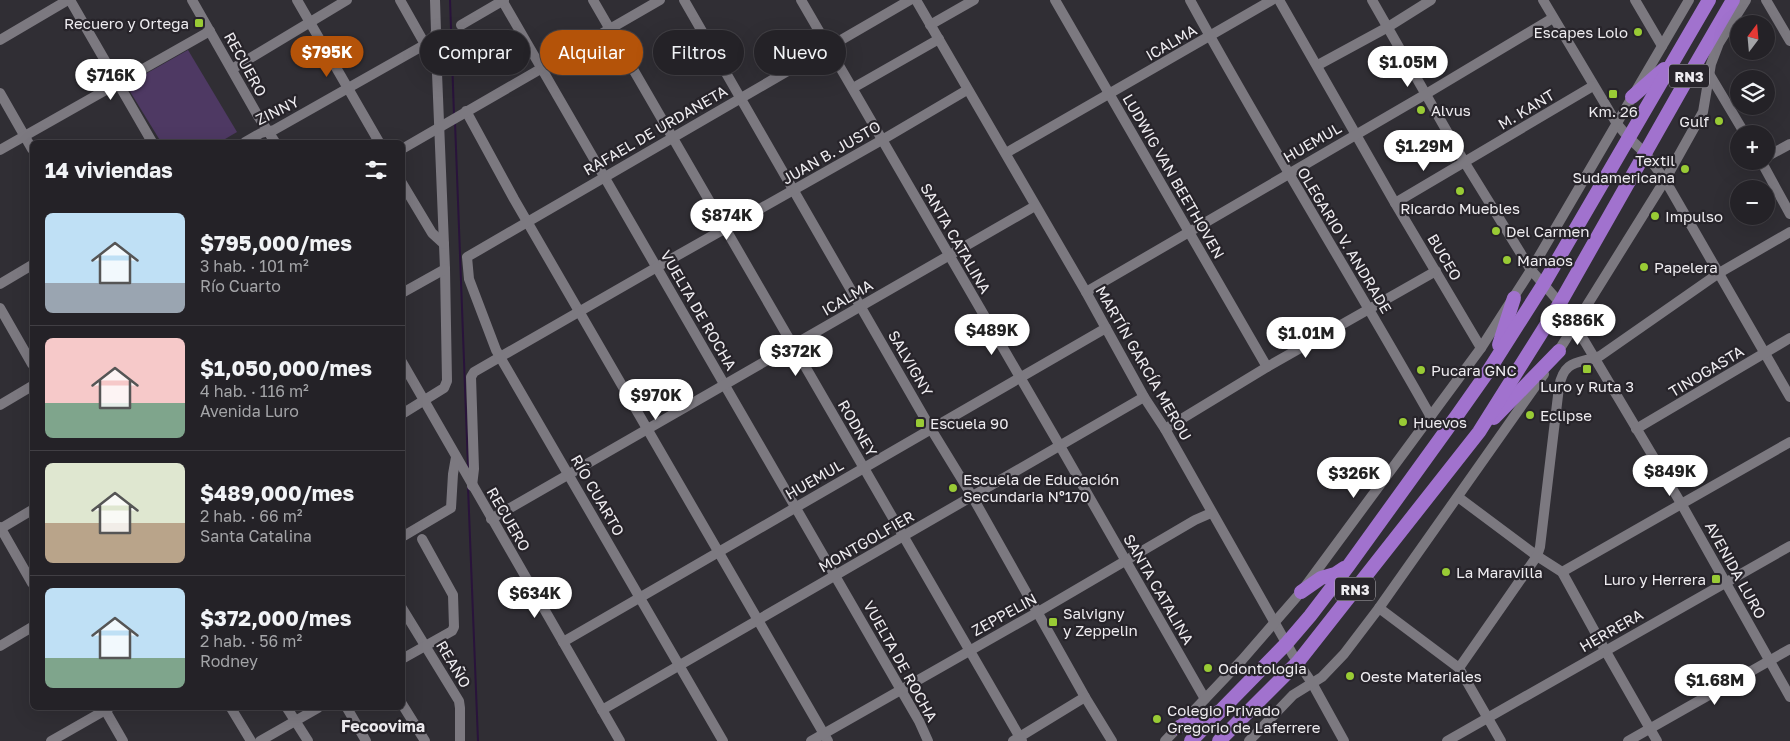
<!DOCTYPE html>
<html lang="es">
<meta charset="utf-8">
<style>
body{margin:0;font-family:"Golos Text",sans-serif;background:#302f33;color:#f1f3f6;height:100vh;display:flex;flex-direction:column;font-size:19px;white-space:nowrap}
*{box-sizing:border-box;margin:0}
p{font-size:16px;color:#a3a4a7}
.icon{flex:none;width:28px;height:28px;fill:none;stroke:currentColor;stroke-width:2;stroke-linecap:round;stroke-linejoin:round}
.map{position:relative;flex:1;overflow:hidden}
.sheet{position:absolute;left:30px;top:140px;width:375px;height:570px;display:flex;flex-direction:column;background:#242227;border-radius:8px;box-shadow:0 5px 20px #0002,0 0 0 1px #413f44}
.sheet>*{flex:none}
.top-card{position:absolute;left:420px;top:30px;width:475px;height:45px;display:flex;gap:10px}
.needle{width:32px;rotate:16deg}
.controls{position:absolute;left:1730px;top:15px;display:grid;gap:10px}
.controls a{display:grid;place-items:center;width:45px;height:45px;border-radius:50%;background:#242227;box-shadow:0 5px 20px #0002,0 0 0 1px #413f44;font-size:25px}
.price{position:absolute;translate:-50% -42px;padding:0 11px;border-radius:18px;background:#fff;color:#222;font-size:16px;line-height:32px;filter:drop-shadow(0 1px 2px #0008)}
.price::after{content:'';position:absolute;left:50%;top:30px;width:15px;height:11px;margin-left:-8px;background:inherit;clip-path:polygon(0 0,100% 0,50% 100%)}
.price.selected{background:#b45309;color:#fff}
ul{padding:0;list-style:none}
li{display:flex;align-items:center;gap:15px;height:125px;padding:0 15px}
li+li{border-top:1px solid #413f44}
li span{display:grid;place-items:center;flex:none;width:140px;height:100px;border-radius:8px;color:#555}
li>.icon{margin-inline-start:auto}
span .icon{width:60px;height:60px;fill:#fffc;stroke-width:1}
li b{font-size:21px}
h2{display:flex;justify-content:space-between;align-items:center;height:60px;padding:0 15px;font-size:21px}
.pill{padding:0 18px;border-radius:22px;background:#242227;box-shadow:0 5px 20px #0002,0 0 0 1px #413f44;font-size:18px;line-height:45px}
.pill.selected{background:#b45309;color:#fff}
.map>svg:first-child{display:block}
.green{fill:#4e3963}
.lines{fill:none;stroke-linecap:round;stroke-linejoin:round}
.stream{stroke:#29133b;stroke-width:2}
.minor{stroke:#7c7980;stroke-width:10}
.highway{stroke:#a172ce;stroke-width:14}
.poi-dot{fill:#99cb35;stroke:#27242a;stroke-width:2}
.labels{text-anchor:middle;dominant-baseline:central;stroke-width:4.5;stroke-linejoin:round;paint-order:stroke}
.shield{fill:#27242a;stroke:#b2b0b5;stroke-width:1}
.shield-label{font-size:14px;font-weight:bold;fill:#eeecf0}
.poi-label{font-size:15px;fill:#eeecf0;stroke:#27242a;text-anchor:start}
.street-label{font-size:15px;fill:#eeecf0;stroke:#27242a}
.neighbourhood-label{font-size:16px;font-weight:bold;fill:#eeecf0;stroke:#27242a}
</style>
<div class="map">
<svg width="1790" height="741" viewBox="0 0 1790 741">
<rect width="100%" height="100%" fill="#302e34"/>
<!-- green -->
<path class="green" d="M188 50 237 132 220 142H161L126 85Z"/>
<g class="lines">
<!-- stream -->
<g class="stream">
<path d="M450 0 454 115"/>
<path d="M455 122 468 467"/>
<path d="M468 487 478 741"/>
</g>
<!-- minor -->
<g class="minor">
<path d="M70 0 152 142"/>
<path d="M192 0 258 116 275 142"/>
<path d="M297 0 379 142"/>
<path d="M400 0 435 62 437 73 445 269 447 381 444 388 402 414"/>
<path d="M502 0 919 721 928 741"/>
<path d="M593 0 1022 741"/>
<path d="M684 0 931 429 972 496 1085 697 1112 741"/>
<path d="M801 0 1060 446 1205 699"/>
<path d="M916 0 1086 292 1144 397 1165 429 1293 655 1312 683 1344 741"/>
<path d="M1055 0 1267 367"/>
<path d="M1190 0C1267 141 1352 277 1431 417"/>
<path d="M1279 0 1395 203 1481 348"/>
<path d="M1372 0 1465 163 1531 270 1560 303 1585 342 1682 505 1790 697"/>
<path d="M1543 0 1617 124 1628 137 1646 154 1665 180 1790 397"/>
<path d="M1635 0 1662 46"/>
<path d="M1766 0 1790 41"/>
<path d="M461 25 504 0"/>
<path d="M930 25 974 0"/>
<path d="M0 40 68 0"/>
<path d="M1318 65 1388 27 1431 0"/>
<path d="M232 69 347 0"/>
<path d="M1708 72 1745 134"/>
<path d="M853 88 939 39"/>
<path d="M0 93 32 149"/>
<path d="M466 111 514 199 828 741"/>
<path d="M245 142 261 133 274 130 433 40 436 31 435 0"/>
<path d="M402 149 660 0"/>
<path d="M0 150 210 31"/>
<path d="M1006 153 1272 0"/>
<path d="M1766 157 1790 144"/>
<path d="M1761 161 1790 214"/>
<path d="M402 183 432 233 444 244"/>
<path d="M1395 203 1593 86"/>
<path d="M0 284 32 265"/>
<path d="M1086 292 1426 94 1553 18"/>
<path d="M402 293 445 269"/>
<path d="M0 308 32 364"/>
<path d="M1556 355 1665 180 1703 112 1711 64 1719 43 1746 0"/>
<path d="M402 362 620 741"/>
<path d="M0 405 32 386"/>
<path d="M1165 429 1267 367 1436 271"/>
<path d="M1636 429 1790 338"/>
<path d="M472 486 474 469 471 377 474 372 657 267 882 140 967 90"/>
<path d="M1458 497 1537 556 1562 572 1605 650 1657 741"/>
<path d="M491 519 1035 206"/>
<path d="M0 527 32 583"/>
<path d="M0 529 32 510"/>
<path d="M402 537 451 508 453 474 456 457"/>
<path d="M1562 572 1790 442"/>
<path d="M402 608 459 701 460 708V741"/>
<path d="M1379 608 1459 668 1501 741"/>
<path d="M563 642 1106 328"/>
<path d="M0 646 32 627"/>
<path d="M402 659 452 631 454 627 453 595 422 539"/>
<path d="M1459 668 1537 556 1540 547 1559 387C1564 359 1579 364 1600 356L1719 273 1790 232"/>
<path d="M402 704 425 741"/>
<path d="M104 708 123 741"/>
<path d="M231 708 251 741"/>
<path d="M287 708 308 741"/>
<path d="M347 708 366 741"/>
<path d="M602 710 1144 397"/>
<path d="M51 741 109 708"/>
<path d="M260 741 318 708"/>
<path d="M723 741 496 350 469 279 467 257 910 0"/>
<path d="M811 741 1038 612 1195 520 1211 513"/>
<path d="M1013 741 1085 697"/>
<path d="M1165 741 1242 660 1301 592 1481 348 1531 270 1689 0"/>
<path d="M1249 741 1293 695 1322 677 1344 654 1379 608 1544 374"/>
<path d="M1447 741 1790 546"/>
<path d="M1628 741 1790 649"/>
</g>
<!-- highway -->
<g class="highway">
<path d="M1632 97 1664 69"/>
<path d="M1499 345 1514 298"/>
<path d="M1494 418 1559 351"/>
<path d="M1301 592 1321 578 1335 574 1344 568"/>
<path d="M1177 728 1200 717 1219 712"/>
<path d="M1191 741 1286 644 1310 616 1349 565 1458 414 1489 370 1543 285 1709 0"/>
<path d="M1219 741 1298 662 1479 432 1560 303 1686 81 1733 0"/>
</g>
</g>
<!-- markers -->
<g class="poi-dot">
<rect x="194" y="18" width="10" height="10" rx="2.5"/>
<circle cx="1638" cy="32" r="5"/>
<rect x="1608" y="89" width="10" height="10" rx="2.5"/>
<circle cx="1421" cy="110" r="5"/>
<circle cx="1719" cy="121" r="5"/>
<circle cx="1685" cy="169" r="5"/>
<circle cx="1460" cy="191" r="5"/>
<circle cx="1655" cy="216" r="5"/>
<circle cx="1496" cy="231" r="5"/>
<circle cx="1507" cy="260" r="5"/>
<circle cx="1644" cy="267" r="5"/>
<rect x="1582" y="364" width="10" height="10" rx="2.5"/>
<circle cx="1421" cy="370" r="5"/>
<circle cx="1530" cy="415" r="5"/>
<circle cx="1403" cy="422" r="5"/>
<rect x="915" y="418" width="10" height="10" rx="2.5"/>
<circle cx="953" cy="488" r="5"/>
<circle cx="1446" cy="572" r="5"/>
<rect x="1711" y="574" width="10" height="10" rx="2.5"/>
<rect x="1048" y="617" width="10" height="10" rx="2.5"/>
<circle cx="1208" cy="668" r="5"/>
<circle cx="1350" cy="676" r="5"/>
<circle cx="1157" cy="719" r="5"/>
</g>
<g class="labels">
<!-- shield labels -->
<g class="shield">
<rect x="1669" y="64.5" width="40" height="23" rx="4"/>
<rect x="1335" y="577.5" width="40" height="23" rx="4"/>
</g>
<g class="shield-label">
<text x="1689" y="76">RN3</text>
<text x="1355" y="589">RN3</text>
</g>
<!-- poi labels -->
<g class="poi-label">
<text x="189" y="23" text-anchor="end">Recuero y Ortega</text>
<text x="1628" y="32" text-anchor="end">Escapes Lolo</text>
<text x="1431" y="110">Alvus</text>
<text x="1613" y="111" text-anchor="middle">Km. 26</text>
<text x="1709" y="121" text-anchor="end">Gulf</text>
<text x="1675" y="160" text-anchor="end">Textil<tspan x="1675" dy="17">Sudamericana</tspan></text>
<text x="1460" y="208" text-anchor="middle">Ricardo Muebles</text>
<text x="1665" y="216">Impulso</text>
<text x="1506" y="231">Del Carmen</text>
<text x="1517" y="260">Manaos</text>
<text x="1654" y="267">Papelera</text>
<text x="1431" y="370">Pucara GNC</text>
<text x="1587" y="386" text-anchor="middle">Luro y Ruta 3</text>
<text x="1540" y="415">Eclipse</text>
<text x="1413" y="422">Huevos</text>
<text x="930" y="423">Escuela 90</text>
<text x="963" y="479">Escuela de Educación<tspan x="963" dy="17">Secundaria Nº170</tspan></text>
<text x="1456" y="572">La Maravilla</text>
<text x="1706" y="579" text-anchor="end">Luro y Herrera</text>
<text x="1063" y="613">Salvigny<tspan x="1063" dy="17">y Zeppelin</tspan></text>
<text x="1218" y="668">Odontologia</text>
<text x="1360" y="676">Oeste Materiales</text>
<text x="1167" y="710">Colegio Privado<tspan x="1167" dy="17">Gregorio de Laferrere</tspan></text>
</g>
<!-- street labels -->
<g class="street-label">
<text transform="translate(1171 42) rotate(-30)">ICALMA</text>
<text transform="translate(246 64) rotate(61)">RECUERO</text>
<text transform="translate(1526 109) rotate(-31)">M. KANT</text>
<text transform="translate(277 110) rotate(-26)">ZINNY</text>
<text transform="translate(655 130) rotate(-30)">RAFAEL DE URDANETA</text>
<text transform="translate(1312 142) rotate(-30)">HUEMUL</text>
<text transform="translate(831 152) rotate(-30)">JUAN B. JUSTO</text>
<text transform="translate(1174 176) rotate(60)">LUDWIG VAN BEETHOVEN</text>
<text transform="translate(956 238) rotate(60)">SANTA CATALINA</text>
<text transform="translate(1345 240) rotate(59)">OLEGARIO V. ANDRADE</text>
<text transform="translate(1445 257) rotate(59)">BUCEO</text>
<text transform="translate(847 297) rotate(-30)">ICALMA</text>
<text transform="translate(699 310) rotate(60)">VUELTA DE ROCHA</text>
<text transform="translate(911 363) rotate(60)">SALVIGNY</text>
<text transform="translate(1144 363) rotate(60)">MARTÍN GARCÍA MEROU</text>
<text transform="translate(1706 371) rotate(-31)">TINOGASTA</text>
<text transform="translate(858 428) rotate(60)">RODNEY</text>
<text transform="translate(814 479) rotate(-30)">HUEMUL</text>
<text transform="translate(598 495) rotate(60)">RÍO CUARTO</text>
<text transform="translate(509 519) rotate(60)">RECUERO</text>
<text transform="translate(866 541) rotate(-30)">MONTGOLFIER</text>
<text transform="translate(1736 570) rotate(61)">AVENIDA LURO</text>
<text transform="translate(1159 589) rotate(60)">SANTA CATALINA</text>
<text transform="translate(1004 614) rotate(-29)">ZEPPELIN</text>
<text transform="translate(1611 630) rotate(-30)">HERRERA</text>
<text transform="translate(901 661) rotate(61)">VUELTA DE ROCHA</text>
<text transform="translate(454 664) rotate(59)">REAÑO</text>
</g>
<!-- neighbourhood labels -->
<g class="neighbourhood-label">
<text x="383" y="726">Fecoovima</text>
</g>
</g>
</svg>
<div class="controls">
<a><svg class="needle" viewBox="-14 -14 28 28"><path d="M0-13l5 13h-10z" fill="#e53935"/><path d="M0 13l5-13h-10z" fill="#a3a4a7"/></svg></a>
<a><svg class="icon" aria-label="layers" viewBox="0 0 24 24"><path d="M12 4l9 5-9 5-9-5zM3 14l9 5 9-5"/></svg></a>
<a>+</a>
<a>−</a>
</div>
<b class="price selected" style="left:327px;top:78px">$795K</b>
<b class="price" style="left:1408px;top:88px">$1.05M</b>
<b class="price" style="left:111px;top:101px">$716K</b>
<b class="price" style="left:1424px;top:172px">$1.29M</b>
<b class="price" style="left:727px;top:241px">$874K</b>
<b class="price" style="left:1578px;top:346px">$886K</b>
<b class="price" style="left:992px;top:356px">$489K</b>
<b class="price" style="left:1306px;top:359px">$1.01M</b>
<b class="price" style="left:796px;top:377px">$372K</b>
<b class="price" style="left:656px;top:421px">$970K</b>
<b class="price" style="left:1670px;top:497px">$849K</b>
<b class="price" style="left:1354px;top:499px">$326K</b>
<b class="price" style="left:535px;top:619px">$634K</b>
<b class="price" style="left:1715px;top:706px">$1.68M</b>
<div class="top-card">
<a class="pill">Comprar</a>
<a class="pill selected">Alquilar</a>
<a class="pill">Filtros</a>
<a class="pill">Nuevo</a>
</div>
<section class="sheet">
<h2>14 viviendas<svg class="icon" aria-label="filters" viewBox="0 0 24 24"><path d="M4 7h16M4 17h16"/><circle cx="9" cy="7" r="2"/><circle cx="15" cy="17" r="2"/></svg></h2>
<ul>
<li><span style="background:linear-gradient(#bfe0f5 70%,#9aa5b1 0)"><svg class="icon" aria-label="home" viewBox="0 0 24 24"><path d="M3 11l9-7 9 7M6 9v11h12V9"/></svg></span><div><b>$795,000/mes</b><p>3 hab. · 101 m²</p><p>Río Cuarto</p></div></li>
<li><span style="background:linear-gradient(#f6c9c9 65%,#7fa58c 0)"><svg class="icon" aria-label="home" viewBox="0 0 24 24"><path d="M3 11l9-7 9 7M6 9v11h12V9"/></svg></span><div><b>$1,050,000/mes</b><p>4 hab. · 116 m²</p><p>Avenida Luro</p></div></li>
<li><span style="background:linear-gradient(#dfe7d0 60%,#b9a48a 0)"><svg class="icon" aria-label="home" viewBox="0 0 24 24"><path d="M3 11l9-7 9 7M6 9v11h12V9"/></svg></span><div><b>$489,000/mes</b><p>2 hab. · 66 m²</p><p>Santa Catalina</p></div></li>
<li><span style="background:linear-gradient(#bfe0f5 70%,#7fa58c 0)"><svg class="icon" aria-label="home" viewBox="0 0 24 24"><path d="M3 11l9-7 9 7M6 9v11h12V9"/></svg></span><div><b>$372,000/mes</b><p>2 hab. · 56 m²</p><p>Rodney</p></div></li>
</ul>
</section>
</div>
